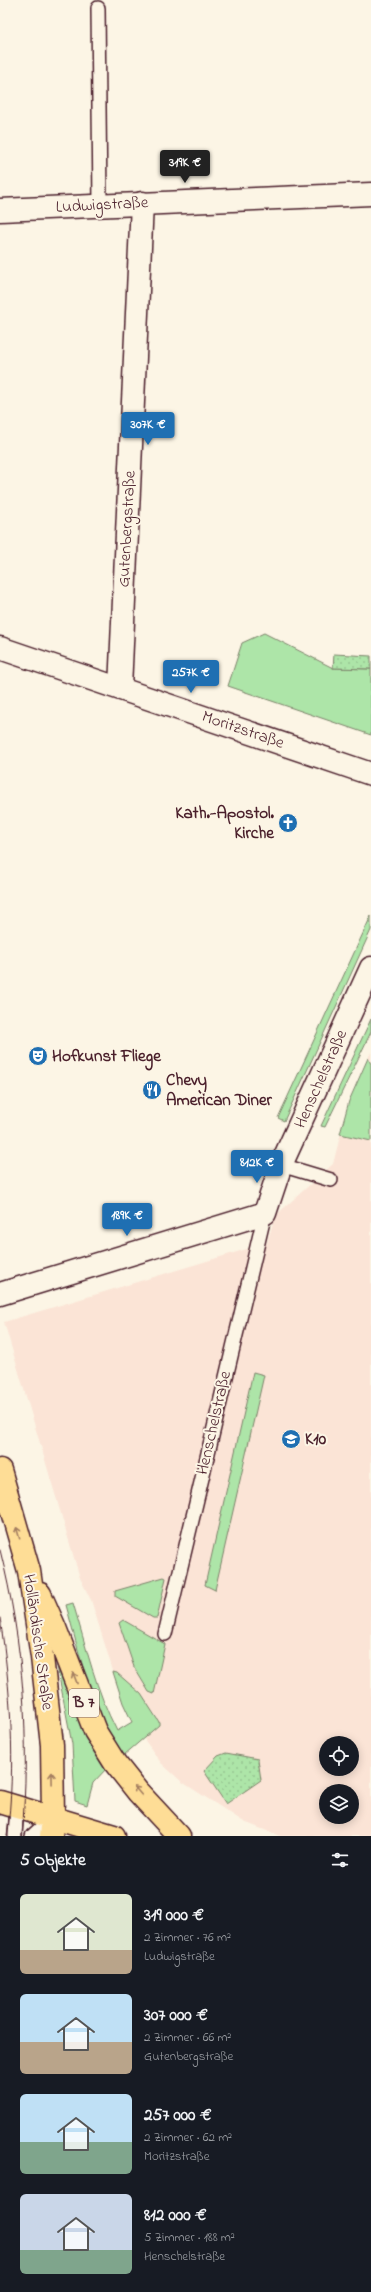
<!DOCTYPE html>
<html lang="de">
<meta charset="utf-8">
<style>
body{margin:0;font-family:"Indie Flower",sans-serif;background:#242831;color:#f1f3f6;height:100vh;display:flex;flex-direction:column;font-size:15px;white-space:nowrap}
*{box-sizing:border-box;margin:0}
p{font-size:13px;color:#9ea1a6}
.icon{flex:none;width:22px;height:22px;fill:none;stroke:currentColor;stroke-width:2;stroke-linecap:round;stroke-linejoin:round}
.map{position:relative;height:1836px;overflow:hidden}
.drawer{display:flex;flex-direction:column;background:#171b24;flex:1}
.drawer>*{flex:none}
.tools{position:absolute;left:319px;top:1736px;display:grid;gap:8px}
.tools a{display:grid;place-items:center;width:40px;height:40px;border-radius:50%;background:#171b24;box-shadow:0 2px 10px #0003;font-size:20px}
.price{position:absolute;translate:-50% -34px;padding:0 9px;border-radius:4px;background:#1f6fb2;color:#fff;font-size:13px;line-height:26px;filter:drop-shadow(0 1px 2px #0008)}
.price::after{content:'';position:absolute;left:50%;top:24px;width:12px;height:9px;margin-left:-6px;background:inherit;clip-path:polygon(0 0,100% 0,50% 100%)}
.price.selected{background:#222;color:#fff}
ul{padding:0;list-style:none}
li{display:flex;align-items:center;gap:12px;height:100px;padding:0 20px}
li span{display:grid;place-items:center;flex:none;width:112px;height:80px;border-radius:6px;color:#555}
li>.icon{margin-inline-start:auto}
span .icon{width:48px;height:48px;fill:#fffc;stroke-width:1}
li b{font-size:17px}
h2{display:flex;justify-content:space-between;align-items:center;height:48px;padding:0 20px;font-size:17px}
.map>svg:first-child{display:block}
.built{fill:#fbe4d6;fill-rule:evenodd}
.green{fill:#ade5a8;stroke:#7c826a}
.garden{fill:url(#garden-dots);stroke:#7c826a}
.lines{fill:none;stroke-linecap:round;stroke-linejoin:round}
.service-casing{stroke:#4a1f2b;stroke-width:16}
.minor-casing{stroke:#4a1f2b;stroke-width:25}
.primary-casing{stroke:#4a1f2b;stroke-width:25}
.service{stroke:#fcf5e5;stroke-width:13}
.minor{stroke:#fcf5e5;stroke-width:22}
.primary{stroke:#fedd96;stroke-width:22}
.tram{stroke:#4a1f2b;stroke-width:1}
.oneway{stroke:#a47e60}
.labels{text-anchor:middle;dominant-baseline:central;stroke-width:4;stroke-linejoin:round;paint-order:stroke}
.shield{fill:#fcf5e5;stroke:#7f5f63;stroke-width:1}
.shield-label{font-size:16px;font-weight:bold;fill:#4a1f2b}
.street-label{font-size:17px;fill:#4a1f2b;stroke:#fcf5e5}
.poi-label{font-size:17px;font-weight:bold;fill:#4a1f2b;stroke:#fcf5e5;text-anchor:start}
</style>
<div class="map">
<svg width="371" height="1836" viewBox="0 0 371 1836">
<defs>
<pattern id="garden-dots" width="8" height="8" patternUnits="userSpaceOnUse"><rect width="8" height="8" fill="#ade5a8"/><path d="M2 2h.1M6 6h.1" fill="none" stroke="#96c491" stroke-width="1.8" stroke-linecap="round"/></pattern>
</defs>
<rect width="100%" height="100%" fill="#fcf5e5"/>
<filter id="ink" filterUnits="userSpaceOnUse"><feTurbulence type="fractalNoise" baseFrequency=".025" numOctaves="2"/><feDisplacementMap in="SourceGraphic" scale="8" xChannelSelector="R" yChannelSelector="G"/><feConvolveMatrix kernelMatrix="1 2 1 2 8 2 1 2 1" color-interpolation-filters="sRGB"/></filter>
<g filter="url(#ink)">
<!-- built -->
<path class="built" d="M371 1052V1836H280L244 1822 182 1782 161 1763 132 1722 123 1703 91 1600 80 1578 4 1322 267 1243 275 1216 333 1164 349 1101ZM326 1743H352V1769H326ZM326 1791H352V1817H326Z"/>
<!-- green -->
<g class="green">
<path d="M264 633 333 668 371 669V735L228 686 242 643Z"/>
<path d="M371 916V930L284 1121 278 1118Z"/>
<path d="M371 1019V1032L325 1127 321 1126Z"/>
<path d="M368 1058 371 1064V1141L340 1134 349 1101Z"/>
<path d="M253 1372 264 1375 215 1590 205 1585Z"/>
<path d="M164 1577 166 1578 157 1618H153L115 1596V1591Z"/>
<path d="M73 1603C86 1646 96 1691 117 1731L132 1722 123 1703 113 1672 117 1673 141 1694 159 1722V1725L124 1755C91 1712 80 1655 66 1605Z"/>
<path d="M123 1620 165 1644 154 1694 149 1692 134 1667 119 1623Z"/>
<path d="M62 1664 85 1734 106 1769 93 1783 87 1805 75 1801 72 1744 57 1666Z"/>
</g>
<!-- garden -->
<g class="garden">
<path d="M334 654 371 656V669L333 668Z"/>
<path d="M226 1753 258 1759 261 1780 226 1804 204 1771 218 1756Z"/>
</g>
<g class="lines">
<!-- service casing -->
<g class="service-casing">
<g id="service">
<path d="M98 8 100 205"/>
<path d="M281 1165 331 1180"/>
<path d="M165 1634 265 1213"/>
<path d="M15 1836 17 1806"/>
<path d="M32 1836 53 1817"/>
</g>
</g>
<!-- minor casing -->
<g class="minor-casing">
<g id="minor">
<path d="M0 210 371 194"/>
<path d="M0 648 371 774"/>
<path d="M120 688 142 203"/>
<path d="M0 1294 265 1213 281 1165 371 968"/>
</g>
</g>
<!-- primary casing -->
<g class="primary-casing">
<g id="primary">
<path d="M0 1470 29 1571 42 1657 52 1745 53 1817 51 1836"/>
<path d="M40 1594 55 1628 95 1731 115 1763 138 1792 179 1836"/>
<path d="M0 1802 114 1836"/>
</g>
</g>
<!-- service -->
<use href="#service" class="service"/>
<!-- minor -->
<use href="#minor" class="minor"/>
<!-- primary -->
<use href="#primary" class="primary"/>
<!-- tram -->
<g class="tram">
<path d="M0 1550C24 1644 30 1740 22 1836"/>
<path d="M0 1618C11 1690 16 1764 7 1836"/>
</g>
</g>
<!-- one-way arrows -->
<defs><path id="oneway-shaft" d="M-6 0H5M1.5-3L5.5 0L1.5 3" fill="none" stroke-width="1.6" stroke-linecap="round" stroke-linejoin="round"/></defs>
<g class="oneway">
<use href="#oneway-shaft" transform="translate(18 1533) rotate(-106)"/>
<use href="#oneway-shaft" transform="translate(75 1678) rotate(-111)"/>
<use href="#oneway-shaft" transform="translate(52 1778) rotate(-91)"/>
<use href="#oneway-shaft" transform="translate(138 1791) rotate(-130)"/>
</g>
</g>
<!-- icons -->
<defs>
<g id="church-disc" transform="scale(1)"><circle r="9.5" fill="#1f6fb2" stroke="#fcf5e5"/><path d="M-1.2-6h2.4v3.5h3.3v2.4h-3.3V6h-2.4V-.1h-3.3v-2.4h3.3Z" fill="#fff"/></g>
<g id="theatre-disc" transform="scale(1)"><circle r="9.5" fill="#1f6fb2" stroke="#fcf5e5"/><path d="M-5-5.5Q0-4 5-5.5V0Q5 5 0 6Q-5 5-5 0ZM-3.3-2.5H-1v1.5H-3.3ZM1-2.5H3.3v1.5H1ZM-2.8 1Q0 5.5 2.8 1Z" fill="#fff"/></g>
<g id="restaurant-disc" transform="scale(1)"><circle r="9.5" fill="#1f6fb2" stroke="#fcf5e5"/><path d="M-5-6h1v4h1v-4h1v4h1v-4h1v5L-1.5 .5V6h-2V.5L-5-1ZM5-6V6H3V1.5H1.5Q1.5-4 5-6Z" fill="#fff"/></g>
<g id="university-disc" transform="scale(1)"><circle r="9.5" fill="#1f6fb2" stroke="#fcf5e5"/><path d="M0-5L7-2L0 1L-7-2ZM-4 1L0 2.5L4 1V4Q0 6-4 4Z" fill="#fff"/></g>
</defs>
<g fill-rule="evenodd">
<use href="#church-disc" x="288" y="823"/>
<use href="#theatre-disc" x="38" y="1056"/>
<use href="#restaurant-disc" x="152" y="1090"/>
<use href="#university-disc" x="291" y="1439"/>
</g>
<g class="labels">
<!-- shield labels -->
<rect class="shield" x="69" y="1689" width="30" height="28" rx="3"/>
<g class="shield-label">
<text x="84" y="1703">B 7</text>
</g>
<!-- street labels -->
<g class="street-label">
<text transform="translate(102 205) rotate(-3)">Ludwigstraße</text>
<text transform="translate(127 529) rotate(-87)">Gutenbergstraße</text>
<text transform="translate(243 730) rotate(19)">Moritzstraße</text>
<text transform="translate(321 1079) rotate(-66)">Henschelstraße</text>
<text transform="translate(214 1423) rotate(-77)">Henschelstraße</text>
<text transform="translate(38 1642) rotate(82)">Holländische Straße</text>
</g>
<!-- poi labels -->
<g class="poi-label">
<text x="274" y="813" text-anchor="end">Kath.-Apostol.<tspan x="274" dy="20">Kirche</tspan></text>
<text x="52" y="1056">Hofkunst Fliege</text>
<text x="166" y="1080">Chevy<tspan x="166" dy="20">American Diner</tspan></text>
<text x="305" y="1439">K10</text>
</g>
</g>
</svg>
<div class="tools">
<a><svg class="icon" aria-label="locate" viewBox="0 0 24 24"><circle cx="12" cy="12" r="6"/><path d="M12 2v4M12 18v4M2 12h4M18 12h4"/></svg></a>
<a><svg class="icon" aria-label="layers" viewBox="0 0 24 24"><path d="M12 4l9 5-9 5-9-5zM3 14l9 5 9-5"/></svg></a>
</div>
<b class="price selected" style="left:185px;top:184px">319K €</b>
<b class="price" style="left:148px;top:446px">307K €</b>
<b class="price" style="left:191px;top:694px">257K €</b>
<b class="price" style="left:257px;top:1184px">812K €</b>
<b class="price" style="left:127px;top:1237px">189K €</b>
</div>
<section class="drawer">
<h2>5 Objekte<svg class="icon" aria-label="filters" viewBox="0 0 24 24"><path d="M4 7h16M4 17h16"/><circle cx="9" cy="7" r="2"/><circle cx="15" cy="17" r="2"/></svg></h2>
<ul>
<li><span style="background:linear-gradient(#dfe7d0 70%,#b9a48a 0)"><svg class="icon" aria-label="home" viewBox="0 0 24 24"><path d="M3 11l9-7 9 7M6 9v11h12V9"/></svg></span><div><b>319 000 €</b><p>2 Zimmer · 76 m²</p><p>Ludwigstraße</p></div></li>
<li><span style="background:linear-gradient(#bfe0f5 60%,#b9a48a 0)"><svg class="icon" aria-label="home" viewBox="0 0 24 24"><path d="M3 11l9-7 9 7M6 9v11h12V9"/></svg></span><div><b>307 000 €</b><p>2 Zimmer · 66 m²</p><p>Gutenbergstraße</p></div></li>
<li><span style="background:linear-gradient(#bfe0f5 60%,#7fa58c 0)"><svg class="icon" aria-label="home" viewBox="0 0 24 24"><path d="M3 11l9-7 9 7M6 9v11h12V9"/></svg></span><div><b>257 000 €</b><p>2 Zimmer · 62 m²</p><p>Moritzstraße</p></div></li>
<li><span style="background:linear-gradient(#c9d6e8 70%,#7fa58c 0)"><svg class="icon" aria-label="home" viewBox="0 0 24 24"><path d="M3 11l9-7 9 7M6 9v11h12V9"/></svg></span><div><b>812 000 €</b><p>5 Zimmer · 188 m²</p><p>Henschelstraße</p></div></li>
</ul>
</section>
